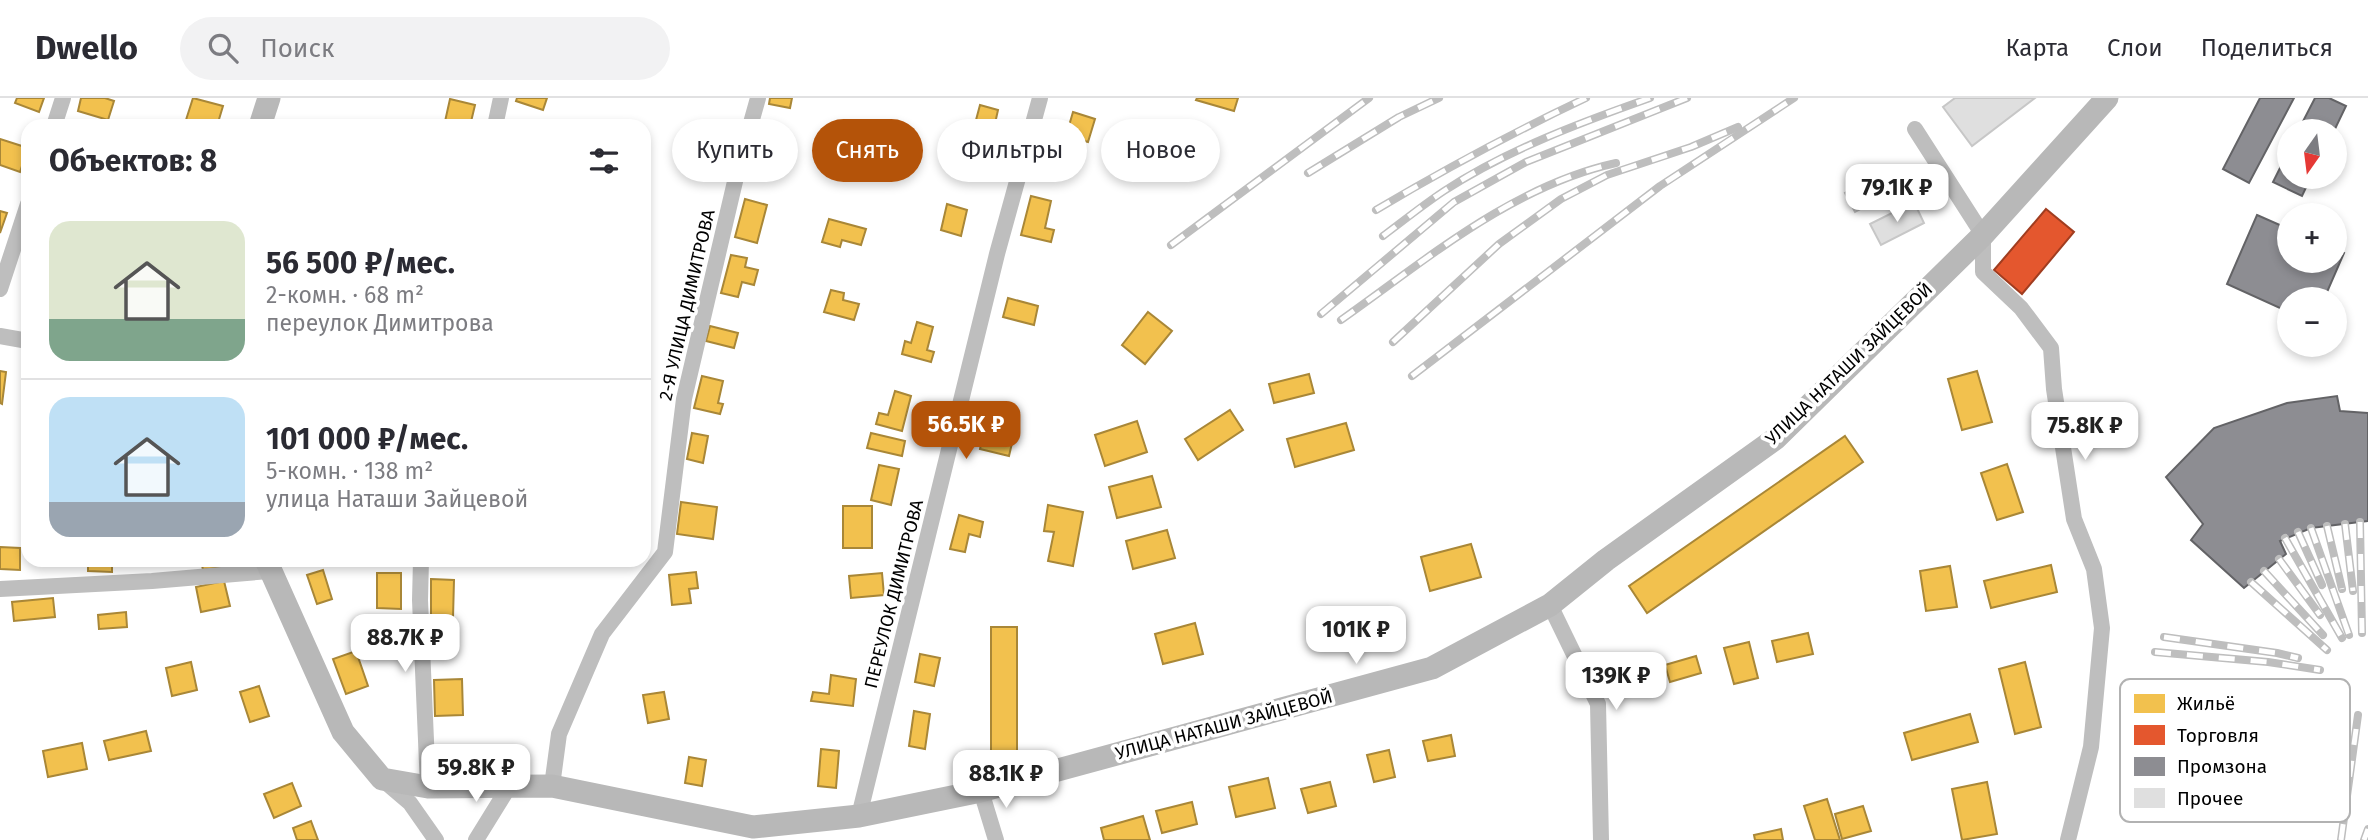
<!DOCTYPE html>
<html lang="ru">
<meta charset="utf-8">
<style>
body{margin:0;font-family:"Fira Sans",sans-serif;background:#f2f2f3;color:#2b2b33;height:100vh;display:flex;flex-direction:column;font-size:26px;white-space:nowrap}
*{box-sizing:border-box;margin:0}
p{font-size:23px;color:#7c7c81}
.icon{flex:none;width:38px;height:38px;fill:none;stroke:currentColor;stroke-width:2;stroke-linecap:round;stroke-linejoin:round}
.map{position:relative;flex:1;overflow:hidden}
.drawer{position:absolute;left:21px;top:21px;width:630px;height:448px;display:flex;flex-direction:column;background:#fff;border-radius:21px;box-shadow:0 4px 10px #0003}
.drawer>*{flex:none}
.hud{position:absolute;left:672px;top:21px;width:665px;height:63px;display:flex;gap:14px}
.needle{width:46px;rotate:194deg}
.controls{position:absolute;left:2277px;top:21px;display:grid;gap:14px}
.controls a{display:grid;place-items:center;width:70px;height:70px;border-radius:50%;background:#fff;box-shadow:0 4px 10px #0003;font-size:35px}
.price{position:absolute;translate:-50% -60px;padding:0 16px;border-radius:14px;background:#fff;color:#222;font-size:23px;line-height:46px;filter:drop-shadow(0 2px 4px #0008)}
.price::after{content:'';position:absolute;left:50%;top:42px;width:21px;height:16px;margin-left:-10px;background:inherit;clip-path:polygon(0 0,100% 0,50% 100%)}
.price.active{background:#b45309;color:#fff}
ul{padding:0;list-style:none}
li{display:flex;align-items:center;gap:21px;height:175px;padding:0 28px}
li+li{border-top:2px solid #e1e1e2}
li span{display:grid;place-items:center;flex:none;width:196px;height:140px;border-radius:21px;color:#555}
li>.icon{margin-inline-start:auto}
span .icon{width:84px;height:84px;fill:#fffc;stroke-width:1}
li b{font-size:30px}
h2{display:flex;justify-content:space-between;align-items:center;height:84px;padding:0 28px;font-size:30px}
.tag{padding:0 24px;border-radius:32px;background:#fff;box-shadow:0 4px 10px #0003;font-size:24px;line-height:63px}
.tag.active{background:#b45309;color:#fff}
header{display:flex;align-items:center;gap:42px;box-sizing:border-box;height:98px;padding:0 35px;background:#fff;border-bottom:2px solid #e1e1e2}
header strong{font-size:33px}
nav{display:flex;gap:38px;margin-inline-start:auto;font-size:24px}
.search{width:490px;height:63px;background:#f2f2f3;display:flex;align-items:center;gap:18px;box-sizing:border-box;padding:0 24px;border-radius:38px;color:#7c7c81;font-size:26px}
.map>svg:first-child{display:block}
.homes{fill:#f2c14e;stroke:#a98737;stroke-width:2}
.shops{fill:#e4572e;stroke:#a03d20;stroke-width:2}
.industry{fill:#8d8d92;stroke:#636366;stroke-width:2}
.building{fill:#dfdfdf;stroke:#c7c7c7;stroke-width:2}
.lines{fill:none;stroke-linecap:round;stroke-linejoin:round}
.street{stroke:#bebebe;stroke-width:16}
.secondary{stroke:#b8b8b8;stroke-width:23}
.rail-casing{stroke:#bebebe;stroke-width:8}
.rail{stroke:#fff;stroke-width:5;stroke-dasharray:16;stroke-linecap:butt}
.labels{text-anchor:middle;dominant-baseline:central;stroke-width:7;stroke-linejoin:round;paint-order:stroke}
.street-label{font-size:18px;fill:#000;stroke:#fff}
.key{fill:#fff;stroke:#b2b2b2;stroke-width:2}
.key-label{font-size:19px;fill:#000}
</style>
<header>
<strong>Dwello</strong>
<div class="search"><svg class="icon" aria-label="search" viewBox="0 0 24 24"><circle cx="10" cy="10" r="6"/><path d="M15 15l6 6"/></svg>Поиск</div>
<nav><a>Карта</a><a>Слои</a><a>Поделиться</a></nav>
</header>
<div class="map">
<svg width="2368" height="742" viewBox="0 0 2368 742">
<rect width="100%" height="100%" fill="#fff"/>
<!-- homes -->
<g class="homes">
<path d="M17 0H44L39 14 15 5Z"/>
<path d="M81 0H105L114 3 108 22 78 13Z"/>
<path d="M193 0 223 8 217 28H194L185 25Z"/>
<path d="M517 0H547L543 12 516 3Z"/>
<path d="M770 0H792L790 10 769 6Z"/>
<path d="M1197 0H1238L1234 13 1196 2Z"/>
<path d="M450 1 475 7 470 28H444Z"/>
<path d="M980 7 998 12 994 30 1000 31 997 43 972 37Z"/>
<path d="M1073 14 1095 21 1088 44 1066 38Z"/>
<path d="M764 38 783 43 774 77 755 72Z"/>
<path d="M0 41 28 50 20 74 0 67Z"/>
<path d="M971 43 988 48 980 80 963 76Z"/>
<path d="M1031 98 1051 103 1045 130 1054 132 1051 144 1021 137Z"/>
<path d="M745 101 767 107 757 145 735 139Z"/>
<path d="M947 106 967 112 961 138 941 132Z"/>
<path d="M0 113 7 115 0 135Z"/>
<path d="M829 121 866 131 861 147 842 142 840 149 822 144Z"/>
<path d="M731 157 747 160 745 169 758 172 754 187 742 184 738 199 721 195Z"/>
<path d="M831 192 844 195 843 202 859 206 854 222 824 214Z"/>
<path d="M1008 200 1038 208 1034 227 1003 219Z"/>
<path d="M1148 214 1172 233 1145 266 1122 247Z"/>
<path d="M917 224 933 229 927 252 934 254 931 264 902 256 905 243 911 245Z"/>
<path d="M710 228 738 235 734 250 706 243Z"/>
<path d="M0 273 6 274 2 306 0 305Z"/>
<path d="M1977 273 1992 324 1962 332 1948 281Z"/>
<path d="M1309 276 1314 295 1274 305 1269 286Z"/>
<path d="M702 278 723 283 718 305 723 306 720 316 694 310Z"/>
<path d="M895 293 911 298 902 333 876 326 879 315 888 317Z"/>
<path d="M990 308 1019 315 1009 358 980 351Z"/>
<path d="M1230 312 1243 332 1198 362 1185 341Z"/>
<path d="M1137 323 1147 354 1105 368 1095 337Z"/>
<path d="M1346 325 1354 352 1295 369 1287 341Z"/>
<path d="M692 335 708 338 703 365 687 361Z"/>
<path d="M871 335 905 343 902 358 867 350Z"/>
<path d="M1845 338 1863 364 1647 515 1629 488Z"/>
<path d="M2007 366 2023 414 1997 422 1981 375Z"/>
<path d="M879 367 899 371 891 407 871 402Z"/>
<path d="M1152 378 1161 409 1117 420 1109 389Z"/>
<path d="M681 404 717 409 713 441 677 436Z"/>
<path d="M1048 407 1083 414 1073 468 1048 463 1054 434 1044 433Z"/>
<rect x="843" y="408" width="29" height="42"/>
<path d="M959 417 983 424 980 439 969 436 965 454 950 451Z"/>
<path d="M1167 432 1175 460 1133 471 1126 443Z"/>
<path d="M1471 446 1481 479 1430 493 1421 459Z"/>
<path d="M0 449 20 450V472L0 471Z"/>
<path d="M88 462H112V474L88 473Z"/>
<path d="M201 462H220L222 469 203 472Z"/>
<path d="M2051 467 2057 494 1991 510 1984 483Z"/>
<path d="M1950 468 1957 509 1926 513 1920 473Z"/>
<path d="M323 472 332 501 317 506 307 477Z"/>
<path d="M696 474 698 490 689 491 691 505 672 507 669 477Z"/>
<path d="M377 475H401V511L377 510Z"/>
<path d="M882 475 884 497 851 500 849 478Z"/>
<path d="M431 481 454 482 453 520H431Z"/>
<path d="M224 483 230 508 201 514 196 489Z"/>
<path d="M53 500 55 519 14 523 12 504Z"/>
<path d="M126 514 127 529 99 531 98 517Z"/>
<path d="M1195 525 1203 556 1163 566 1155 536Z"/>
<rect x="991" y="529" width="26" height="129"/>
<path d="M1808 535 1813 556 1777 564 1772 543Z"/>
<path d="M1749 544 1758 580 1734 586 1724 550Z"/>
<path d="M356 553 368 588 346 596 333 561Z"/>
<path d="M920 556 940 560 934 588 915 584Z"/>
<path d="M1696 558 1701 575 1670 584 1665 567Z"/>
<path d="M191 564 197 592 172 598 166 570Z"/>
<path d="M2025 564 2041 629 2015 636 1999 571Z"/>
<path d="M831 577 856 581 853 608 811 603 813 594 829 596Z"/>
<path d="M462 581 463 617 435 618 434 582Z"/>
<path d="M259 588 269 618 250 624 240 594Z"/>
<path d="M664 594 669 621 648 625 643 597Z"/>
<path d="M914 613 930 616 925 651 909 648Z"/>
<path d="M1970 616 1978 644 1912 662 1904 635Z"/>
<path d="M146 633 151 653 109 662 104 643Z"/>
<path d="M1451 637 1455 658 1428 663 1423 643Z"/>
<path d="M82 645 87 671 48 679 43 653Z"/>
<path d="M821 651 839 653 836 690 818 688Z"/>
<path d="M1389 652 1395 679 1374 684 1367 657Z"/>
<path d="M689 659 706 662 702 688 685 685Z"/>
<path d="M1268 680 1275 710 1236 719 1229 689Z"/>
<path d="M1330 684 1336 708 1308 715 1301 691Z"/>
<path d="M1987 684 1997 736 1962 742 1952 691Z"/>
<path d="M292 685 301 708 274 720 264 696Z"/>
<path d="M1827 701 1840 742H1815L1804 708Z"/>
<path d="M1192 704 1197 726 1162 735 1156 713Z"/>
<path d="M1863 708 1871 733 1842 741 1835 716Z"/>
<path d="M1143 718 1150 742H1104L1101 730Z"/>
<path d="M311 723 318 742H297L293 730Z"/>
<path d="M1781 731 1783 742H1755L1754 737Z"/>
</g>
<!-- shops -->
<path class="shops" d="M2046 111 2074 134 2022 196 1994 172Z"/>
<!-- industry -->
<g class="industry">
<path d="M2260 0H2294L2249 85 2223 71Z"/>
<path d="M2315 0H2329L2346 8 2334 33H2298Z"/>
<path d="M2289 52V79H2311L2302 98 2273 84Z"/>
<path d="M2257 117 2289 131V163H2334V151L2344 155 2324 201H2289V214L2227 186Z"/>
<path d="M2337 298 2340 313 2368 315V423L2311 430 2280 443 2286 456 2244 490 2191 442 2203 426 2166 379 2214 330 2287 305Z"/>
</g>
<!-- building -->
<g class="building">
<path d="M1955 0H2035L1972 48 1943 9Z"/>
<path d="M1883 73 1894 93 1855 114 1845 95Z"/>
<path d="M1914 104 1924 125 1881 147 1870 126Z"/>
</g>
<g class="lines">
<!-- street -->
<g class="street">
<path d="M54 28 63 0"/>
<path d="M495 28 501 0"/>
<path d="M1915 31 1983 137V174L2021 210 2051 250 2054 291 2074 421 2094 471 2102 530 2091 649 2068 742"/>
<path d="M0 191 28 106"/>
<path d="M0 238 28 243"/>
<path d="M421 462 420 502 428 689"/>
<path d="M0 491 152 483 269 473"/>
<path d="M1550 507 1598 606 1601 742"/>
<path d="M383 682 410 705 436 742"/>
<path d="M552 688 559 636 602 536 665 454 684 301 737 75 758 0"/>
<path d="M981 693 996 742"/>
<path d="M859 718 997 156 1040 0"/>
<path d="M476 742 510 687"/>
</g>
<!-- secondary -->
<g class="secondary">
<path d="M260 28 269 0"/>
<path d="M266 462 343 634 382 681 428 689 552 688 753 729 859 718 981 693 1432 570 1550 507 1606 462 1775 341 1983 137 2107 0"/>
</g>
<!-- rail casing -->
<g class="rail-casing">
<g id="rail">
<path d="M1308 75 1399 19 1439 0"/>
<path d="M1376 112C1445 71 1514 34 1586 0"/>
<path d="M1383 138C1403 123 1423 107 1444 93 1507 52 1579 25 1650 0"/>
<path d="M1171 147 1369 0"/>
<path d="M1321 216 1454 104 1526 64 1687 0"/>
<path d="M1341 222C1426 162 1512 88 1616 65"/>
<path d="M1393 244 1499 146 1561 101 1607 77 1691 49 1738 29"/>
<path d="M1412 278 1660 88 1794 0"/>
<path d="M2360 424 2362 535"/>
<path d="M2345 426 2353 493"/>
<path d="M2327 428 2342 491"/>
<path d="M2311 430 2349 537"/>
<path d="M2298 434 2322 487"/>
<path d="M2285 440 2342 540"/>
<path d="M2279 461 2320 517"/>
<path d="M2264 473 2323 537"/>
<path d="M2251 484 2327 552"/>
<path d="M2164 539 2277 555 2298 560"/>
<path d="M2155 554 2268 564 2320 572"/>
<path d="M2341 742 2358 617"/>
<path d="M2364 742 2368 731"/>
</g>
</g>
<!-- rail -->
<use href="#rail" class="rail"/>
</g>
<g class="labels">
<!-- street labels -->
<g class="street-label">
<text transform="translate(687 207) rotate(-77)">2-Я УЛИЦА ДИМИТРОВА</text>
<text transform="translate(1849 266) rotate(-44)">УЛИЦА НАТАШИ ЗАЙЦЕВОЙ</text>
<text transform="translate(894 496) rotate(-76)">ПЕРЕУЛОК ДИМИТРОВА</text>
<text transform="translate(1224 627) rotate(-15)">УЛИЦА НАТАШИ ЗАЙЦЕВОЙ</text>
</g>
</g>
<!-- legend -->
<rect x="2120" y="581" width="230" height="143" rx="10" class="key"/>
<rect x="2134" y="596" width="31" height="19" fill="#f2c14e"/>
<rect x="2134" y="627" width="31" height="20" fill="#e4572e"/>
<rect x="2134" y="659" width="31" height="19" fill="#8d8d92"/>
<rect x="2134" y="690" width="31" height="20" fill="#dfdfdf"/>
<g class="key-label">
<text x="2177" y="612">Жильё</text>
<text x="2177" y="644">Торговля</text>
<text x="2177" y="675">Промзона</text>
<text x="2177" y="707">Прочее</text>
</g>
</svg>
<div class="controls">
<a><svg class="needle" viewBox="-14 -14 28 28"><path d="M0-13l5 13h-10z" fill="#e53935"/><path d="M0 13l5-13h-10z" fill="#7c7c81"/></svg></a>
<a>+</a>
<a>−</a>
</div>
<b class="price" style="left:1897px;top:126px">79.1K ₽</b>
<b class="price active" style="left:966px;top:363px">56.5K ₽</b>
<b class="price" style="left:2085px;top:364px">75.8K ₽</b>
<b class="price" style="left:1356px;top:568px">101K ₽</b>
<b class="price" style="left:405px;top:576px">88.7K ₽</b>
<b class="price" style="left:1616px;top:614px">139K ₽</b>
<b class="price" style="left:476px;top:706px">59.8K ₽</b>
<b class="price" style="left:1006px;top:712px">88.1K ₽</b>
<div class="hud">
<a class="tag">Купить</a>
<a class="tag active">Снять</a>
<a class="tag">Фильтры</a>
<a class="tag">Новое</a>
</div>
<section class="drawer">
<h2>Объектов: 8<svg class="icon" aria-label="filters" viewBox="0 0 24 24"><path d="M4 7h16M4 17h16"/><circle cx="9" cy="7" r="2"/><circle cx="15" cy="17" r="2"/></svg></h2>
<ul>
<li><span style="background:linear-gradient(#dfe7d0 70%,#7fa58c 0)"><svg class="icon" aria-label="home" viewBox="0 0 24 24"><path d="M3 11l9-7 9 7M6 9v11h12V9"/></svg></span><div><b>56 500 ₽/мес.</b><p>2-комн. · 68 m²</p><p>переулок Димитрова</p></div></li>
<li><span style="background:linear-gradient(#bfe0f5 75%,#9aa5b1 0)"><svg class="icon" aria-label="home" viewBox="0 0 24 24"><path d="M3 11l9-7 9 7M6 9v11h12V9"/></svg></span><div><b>101 000 ₽/мес.</b><p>5-комн. · 138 m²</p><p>улица Наташи Зайцевой</p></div></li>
</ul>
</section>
</div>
